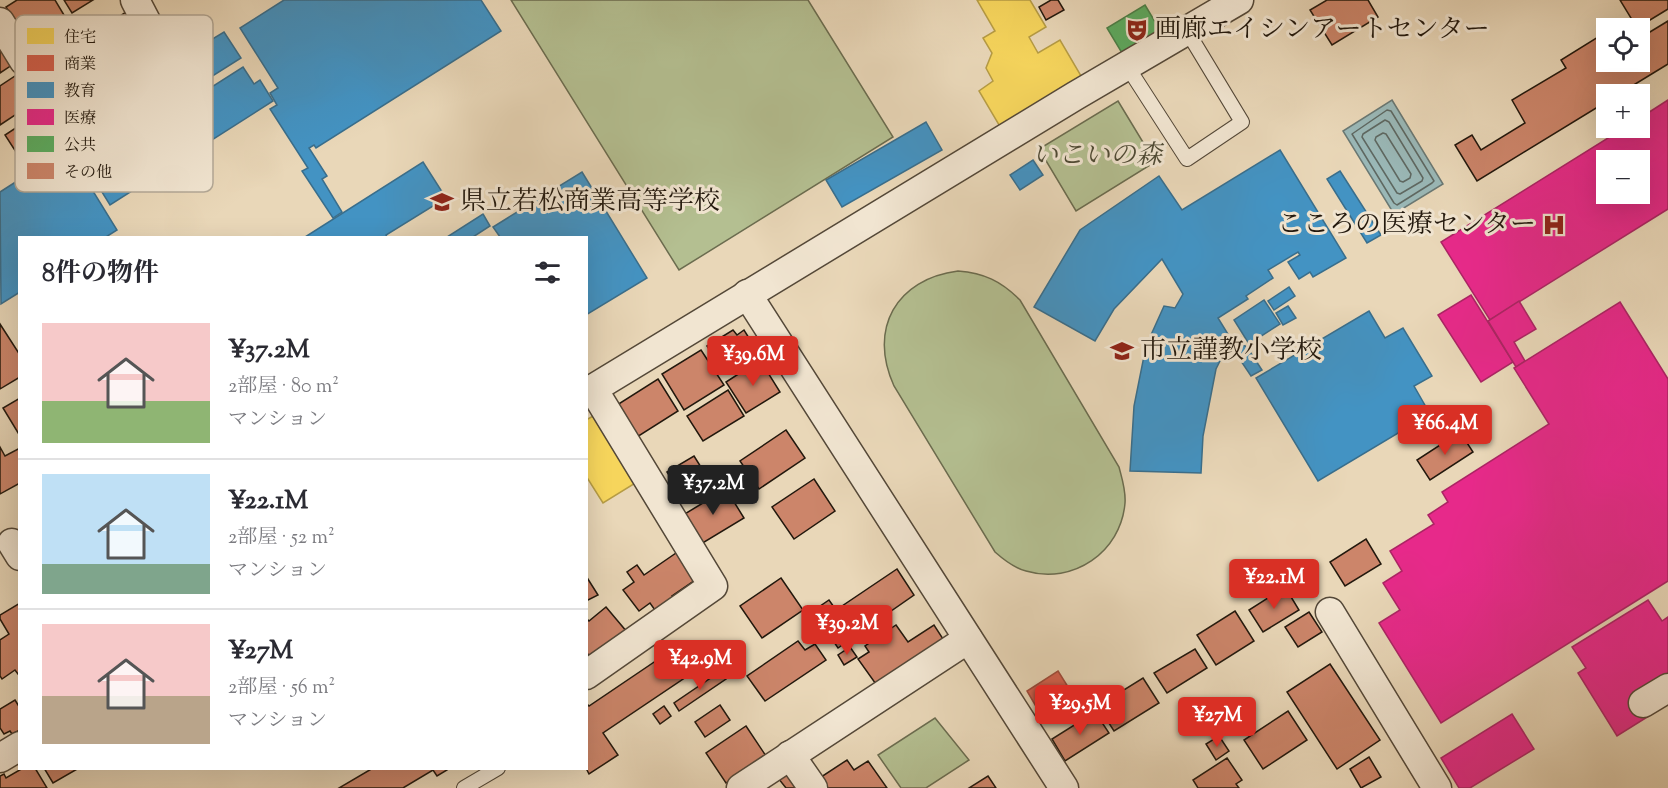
<!DOCTYPE html>
<html lang="ja">
<meta charset="utf-8">
<style>
body{margin:0;font-family:"Sorts Mill Goudy","Noto Serif JP",serif;background:#f2f2f3;color:#2b2b33;height:100vh;display:flex;flex-direction:column;font-size:22px;white-space:nowrap}
*{box-sizing:border-box;margin:0}
p{font-size:20px;color:#7c7c81}
.icon{flex:none;width:33px;height:33px;fill:none;stroke:currentColor;stroke-width:2;stroke-linecap:round;stroke-linejoin:round}
.map{position:relative;flex:1;overflow:hidden}
.drawer{position:absolute;left:18px;top:236px;width:570px;height:534px;display:flex;flex-direction:column;background:#fff;border-radius:0px;box-shadow:0 6px 24px #0002}
.drawer>*{flex:none}
.fabs{position:absolute;left:1596px;top:18px;display:grid;gap:12px}
.fabs a{display:grid;place-items:center;width:54px;height:54px;border-radius:0px;background:#fff;box-shadow:0 6px 24px #0002;font-size:30px}
.price{position:absolute;translate:-50% -51px;padding:0 14px;border-radius:6px;background:#d93025;color:#fff;font-size:20px;line-height:39px;filter:drop-shadow(0 2px 3px #0008)}
.price::after{content:'';position:absolute;left:50%;top:36px;width:18px;height:14px;margin-left:-9px;background:inherit;clip-path:polygon(0 0,100% 0,50% 100%)}
.price.active{background:#222;color:#fff}
ul{padding:0;list-style:none}
li{display:flex;align-items:center;gap:18px;height:150px;padding:0 24px}
li+li{border-top:2px solid #e1e1e2}
li span{display:grid;place-items:center;flex:none;width:168px;height:120px;border-radius:0px;color:#555}
li>.icon{margin-inline-start:auto}
span .icon{width:72px;height:72px;fill:#fffc;stroke-width:1}
li b{font-size:26px}
h2{display:flex;justify-content:space-between;align-items:center;height:72px;padding:0 24px;font-size:26px}
.map>svg:first-child{display:block}
.green{fill:#b4bf91;stroke:#6b6c4f;stroke-width:1.5}
.water{fill:#9ab8b7;stroke:#6a7873;stroke-width:1.5}
.homes{fill:#f6d55c;stroke:#b69c44;stroke-width:1.5}
.shops{fill:#d6604d;stroke:#a04a3a;stroke-width:1.5}
.schools{fill:#4393c3;stroke:#396e8c;stroke-width:1.5}
.health{fill:#e7298a;stroke:#ac2464;stroke-width:1.5;fill-rule:evenodd}
.public{fill:#5aae61;stroke:#498148;stroke-width:1.5}
.lines{fill:none;stroke-linecap:round;stroke-linejoin:round}
.shore{stroke:#5e6862;stroke-width:1.5}
.building{fill:#cc856a;stroke:#22180d;stroke-width:1.5}
.lane-casing{stroke:#544838;stroke-width:16}
.street-casing{stroke:#544838;stroke-width:31}
.lane{stroke:#f1e5d1;stroke-width:14}
.street{stroke:#f1e5d1;stroke-width:28}
.labels{text-anchor:middle;dominant-baseline:central;stroke-width:6;stroke-linejoin:round;paint-order:stroke}
.poi-label{font-size:26px;fill:#22180d;stroke:#f1e5d1;text-anchor:start}
.park-label{font-size:26px;font-style:italic;fill:#4e4a35;stroke:#f1e5d1}
.key{fill:#f1e5d1;stroke:#b3a896;stroke-width:1.5}
.key-label{font-size:16px;fill:#22180d}
</style>
<div class="map">
<svg width="1668" height="788" viewBox="0 0 1668 788">
<rect width="100%" height="100%" fill="#e9d7b8"/>
<filter id="stains"><feTurbulence type="fractalNoise" baseFrequency=".00333" numOctaves="4"/><feColorMatrix values="0 0 0 0 .2 0 0 0 0 .09 0 0 0 0 .02 0 0 0 .5 -.17"/></filter>
<radialGradient id="worn" r=".72"><stop offset=".6" stop-color="#630" stop-opacity="0"/><stop offset="1" stop-color="#630" stop-opacity=".3"/></radialGradient>
<!-- green -->
<g class="green">
<path d="M511 0H808L893 137 679 270Z"/>
<path d="M1118 101 1155 162 1076 211 1039 149Z"/>
<path d="M958 271C984 273 1001 281 1020 300L1119 467C1122 479 1126 490 1125 503 1121 552 1073 585 1026 571 1014 568 1004 560 995 552L894 386C868 329 896 279 958 271Z"/>
<path d="M935 718 969 760 926 788H901L878 755Z"/>
</g>
<!-- water -->
<path class="water" d="M1392 100 1443 184 1394 214 1343 131Z"/>
<!-- homes -->
<g class="homes">
<path d="M977 0H1030L1046 27 1029 37 1038 53 1060 40 1084 81 1002 130 979 91 993 81 986 68 992 53 983 38 995 31Z"/>
<path d="M595 415 637 482 603 503 586 476V420Z"/>
</g>
<!-- shops -->
<path class="shops" d="M1058 671 1070 690 1038 710 1027 691Z"/>
<!-- schools -->
<g class="schools">
<path d="M284 0H481L501 31 316 148 314 145 309 148 327 176 322 179 342 212 333 218 302 171 308 168 270 109 277 105 270 93 278 88 240 28Z"/>
<path d="M224 32 241 58 203 82 186 55Z"/>
<path d="M243 67 254 84 260 80 273 101 110 205 97 184 105 179 94 162Z"/>
<path d="M926 122 942 150 842 207 826 180Z"/>
<path d="M67 149 117 230 106 237H20V292L1 304 0 192Z"/>
<path d="M1280 150 1346 258 1313 277 1310 272 1299 279 1288 262 1300 255 1298 252 1268 270 1273 278 1246 296 1248 299 1218 318 1231 339 1216 369 1203 436 1201 473 1130 471 1134 406 1146 346 1164 306 1175 308 1183 294 1162 259 1114 309 1095 341 1034 307 1080 230 1159 176 1182 210Z"/>
<path d="M1033 160 1043 175 1020 190 1010 175Z"/>
<path d="M423 162 446 198 386 235 387 237H305Z"/>
<path d="M1340 171 1381 235 1367 243 1327 179Z"/>
<path d="M582 172 647 278 586 315V237H500L493 227Z"/>
<path d="M483 214 490 226 473 237H447Z"/>
<path d="M1289 287 1295 296 1274 310 1268 301Z"/>
<path d="M1264 300 1280 324 1249 344 1234 320Z"/>
<path d="M1288 306 1296 318 1283 325 1276 313Z"/>
<path d="M1369 311 1385 338 1403 328 1432 376 1414 386 1430 414 1318 481 1256 378Z"/>
<path d="M1235 340 1247 347 1262 370 1251 376 1237 355 1229 350Z"/>
</g>
<!-- health -->
<g class="health">
<path d="M1668 100V209L1490 320 1441 242 1624 128H1640V118ZM1606 160H1640V194H1606Z"/>
<path d="M1471 295 1513 362 1481 382 1438 315Z"/>
<path d="M1519 301 1536 329 1514 342 1525 361 1516 367 1488 321Z"/>
<path d="M1620 302 1668 379V581L1441 723 1379 623 1400 610 1383 583 1402 571 1390 551 1434 524 1428 515 1448 502 1442 492 1549 424 1514 368Z"/>
<path d="M1648 600 1662 621 1668 617V704L1617 736 1578 673 1586 668 1572 647Z"/>
<path d="M1512 714 1534 749 1470 788H1459L1441 758Z"/>
</g>
<!-- public -->
<path class="public" d="M1145 5 1163 35 1125 58 1107 28Z"/>
<g class="lines">
<!-- shore -->
<g class="shore">
<path d="M1387 110 1391 111 1434 181 1432 183 1397 205 1394 203 1352 134Z"/>
<path d="M1385 120 1389 122 1423 178 1422 181 1400 194 1397 193 1362 137 1363 134Z"/>
<path d="M1383 133 1386 134 1411 174 1410 178 1403 182 1400 181 1375 140 1376 137Z"/>
</g>
</g>
<!-- building -->
<g class="building">
<path d="M17 0H55L79 40 40 64 6 7Z"/>
<path d="M64 0H93L72 13Z"/>
<path d="M1051 0H1058L1064 10 1046 20 1039 7Z"/>
<path d="M1327 0H1368L1378 17 1332 45 1310 10Z"/>
<path d="M1620 0H1668V9L1637 28Z"/>
<path d="M126 12 141 36 103 61 88 37Z"/>
<path d="M1668 21V64L1619 94H1606V102L1477 181 1455 145 1472 135 1481 150 1525 123 1512 100 1566 68 1561 60 1606 32V62H1640V38Z"/>
<path d="M0 48 15 63 0 73Z"/>
<path d="M15 76 33 103 0 125V86Z"/>
<path d="M40 112 51 130 16 152 5 135Z"/>
<path d="M0 324 20 355V377L0 389Z"/>
<path d="M733 330 737 335 744 330 754 346 737 356 740 361 730 367 727 362 720 366 707 346Z"/>
<path d="M701 350 724 385 684 410 662 374Z"/>
<path d="M760 360 780 392 746 413 726 382Z"/>
<path d="M658 379 678 411 637 437 617 405Z"/>
<path d="M728 390 744 416 703 441 687 416Z"/>
<path d="M20 398V436L3 408Z"/>
<path d="M786 430 805 458 759 489 740 461Z"/>
<path d="M1460 432 1473 452 1430 480 1417 460Z"/>
<path d="M0 447 5 456 20 448V483L0 494Z"/>
<path d="M694 456 709 480 683 497 667 472Z"/>
<path d="M814 479 835 511 794 539 772 507Z"/>
<path d="M726 489 744 518 701 544 683 515 703 503 699 498 710 491 714 496Z"/>
<path d="M1366 539 1381 564 1345 586 1330 562Z"/>
<path d="M679 551 698 578 672 596 675 600 657 613 650 603 639 611 623 590 634 582 627 572 637 565 644 575Z"/>
<path d="M897 569 914 595 838 648 813 611 829 600 836 610Z"/>
<path d="M586 576 598 595 586 601Z"/>
<path d="M781 578 803 610 762 638 740 606Z"/>
<path d="M1285 587 1299 610 1263 632 1249 610Z"/>
<path d="M20 603V673L18 674 15 670 2 679 0 676V640L9 634 0 619V615Z"/>
<path d="M606 607 627 632 593 660 586 652V618L589 621Z"/>
<path d="M1235 611 1254 641 1216 665 1197 635Z"/>
<path d="M1309 612 1322 632 1298 647 1285 627Z"/>
<path d="M896 625 908 642 934 625 945 642 878 687 858 659 869 652 865 646Z"/>
<path d="M798 641 805 650 815 644 826 660 765 701 747 676Z"/>
<path d="M850 647 857 657 844 665 838 655Z"/>
<path d="M1195 649 1207 668 1167 693 1154 673Z"/>
<path d="M672 650 689 675 603 733 618 755 589 774 586 768V703L589 706Z"/>
<path d="M1330 664 1380 740 1337 769 1287 692Z"/>
<path d="M721 671 726 679 679 711 674 703Z"/>
<path d="M1143 678 1159 703 1114 731 1098 706Z"/>
<path d="M15 700 20 708V730L12 734 10 731 4 734 0 728V709Z"/>
<path d="M720 705 730 720 705 737 695 722Z"/>
<path d="M664 706 671 716 660 724 653 714Z"/>
<path d="M1288 711 1307 740 1263 769 1244 740Z"/>
<path d="M1095 712 1109 733 1065 761 1052 739Z"/>
<path d="M746 726 766 756 726 783 706 753Z"/>
<path d="M1219 736 1229 751 1216 760 1206 744Z"/>
<path d="M1369 757 1381 777 1361 788 1350 769Z"/>
<path d="M1227 758 1242 780 1236 784 1239 788H1198L1193 780Z"/>
<path d="M847 760 854 770 868 761 887 788H824L818 779Z"/>
<path d="M23 768H35L47 788H0V776L4 774 6 778Z"/>
<path d="M44 768H79L53 783Z"/>
<path d="M373 768H446L447 770 437 776 433 770 403 788H339Z"/>
<path d="M790 769 803 788H786L778 778Z"/>
<path d="M988 776 996 788H969Z"/>
</g>
<g class="lines">
<!-- lane casing -->
<g class="lane-casing">
<g id="lane">
<path d="M1127 66 1187 159 1242 122 1187 31"/>
<path d="M464 788 498 768"/>
</g>
</g>
<!-- street casing -->
<g class="street-casing">
<g id="street">
<path d="M135 0 148 25"/>
<path d="M0 22 24 61"/>
<path d="M747 294 1064 788"/>
<path d="M586 393 1075 96 1239 0"/>
<path d="M12 543 20 556"/>
<path d="M1330 612 1437 788"/>
<path d="M586 675 713 586 593 389"/>
<path d="M1643 703 1668 688"/>
<path d="M790 755 813 788"/>
<path d="M0 758 20 746"/>
<path d="M741 788 968 639"/>
</g>
</g>
<!-- lane -->
<use href="#lane" class="lane"/>
<!-- street -->
<use href="#street" class="street"/>
</g>
<!-- icons -->
<defs>
<g id="theatre-bare" transform="scale(1.8)"><path d="M-5-5.5Q0-4 5-5.5V0Q5 5 0 6Q-5 5-5 0ZM-3.3-2.5H-1v1.5H-3.3ZM1-2.5H3.3v1.5H1ZM-2.8 1Q0 5.5 2.8 1Z" fill="#8f2418" stroke="#f1e5d1" stroke-width="2.5" paint-order="stroke"/></g>
<g id="school-bare" transform="scale(1.8)"><path d="M0-5L7-2L0 1L-7-2ZM-4 1L0 2.5L4 1V4Q0 6-4 4Z" fill="#8f2418" stroke="#f1e5d1" stroke-width="2.5" paint-order="stroke"/></g>
<g id="hospital-bare" transform="scale(1.8)"><path d="M-5-5h3v3.5h4V-5h3V5h-3V1.5h-4V5h-3Z" fill="#8f2418" stroke="#f1e5d1" stroke-width="2.5" paint-order="stroke"/></g>
</defs>
<g fill-rule="evenodd">
<use href="#theatre-bare" x="1137" y="30"/>
<use href="#school-bare" x="442" y="202"/>
<use href="#hospital-bare" x="1554" y="225"/>
<use href="#school-bare" x="1122" y="351"/>
</g>
<g class="labels">
<!-- poi labels -->
<g class="poi-label">
<text x="1155" y="30">画廊エイシンアートセンター</text>
<text x="460" y="202">県立若松商業高等学校</text>
<text x="1536" y="225" text-anchor="end">こころの医療センター</text>
<text x="1140" y="351">市立謹教小学校</text>
</g>
<!-- park labels -->
<g class="park-label">
<text x="1097" y="156">いこいの森</text>
</g>
</g>
<!-- legend -->
<rect x="15" y="15" width="198" height="177" rx="9" class="key"/>
<rect x="27" y="28" width="27" height="16" fill="#f6d55c"/>
<rect x="27" y="55" width="27" height="16" fill="#d6604d"/>
<rect x="27" y="82" width="27" height="16" fill="#4393c3"/>
<rect x="27" y="109" width="27" height="16" fill="#e7298a"/>
<rect x="27" y="136" width="27" height="16" fill="#5aae61"/>
<rect x="27" y="163" width="27" height="16" fill="#cc856a"/>
<g class="key-label">
<text x="64" y="42">住宅</text>
<text x="64" y="69">商業</text>
<text x="64" y="96">教育</text>
<text x="64" y="123">医療</text>
<text x="64" y="150">公共</text>
<text x="64" y="177">その他</text>
</g>
<rect width="100%" height="100%" filter="url(#stains)"/>
<rect width="100%" height="100%" fill="url(#worn)"/>
</svg>
<div class="fabs">
<a><svg class="icon" aria-label="locate" viewBox="0 0 24 24"><circle cx="12" cy="12" r="6"/><path d="M12 2v4M12 18v4M2 12h4M18 12h4"/></svg></a>
<a>+</a>
<a>−</a>
</div>
<b class="price" style="left:753px;top:387px">¥39.6M</b>
<b class="price" style="left:1445px;top:456px">¥66.4M</b>
<b class="price active" style="left:713px;top:516px">¥37.2M</b>
<b class="price" style="left:1274px;top:610px">¥22.1M</b>
<b class="price" style="left:847px;top:656px">¥39.2M</b>
<b class="price" style="left:700px;top:691px">¥42.9M</b>
<b class="price" style="left:1080px;top:736px">¥29.5M</b>
<b class="price" style="left:1217px;top:748px">¥27M</b>
<section class="drawer">
<h2>8件の物件<svg class="icon" aria-label="filters" viewBox="0 0 24 24"><path d="M4 7h16M4 17h16"/><circle cx="9" cy="7" r="2"/><circle cx="15" cy="17" r="2"/></svg></h2>
<ul>
<li><span style="background:linear-gradient(#f6c9c9 65%,#8fb573 0)"><svg class="icon" aria-label="home" viewBox="0 0 24 24"><path d="M3 11l9-7 9 7M6 9v11h12V9"/></svg></span><div><b>¥37.2M</b><p>2部屋 · 80 m²</p><p>マンション</p></div></li>
<li><span style="background:linear-gradient(#bfe0f5 75%,#7fa58c 0)"><svg class="icon" aria-label="home" viewBox="0 0 24 24"><path d="M3 11l9-7 9 7M6 9v11h12V9"/></svg></span><div><b>¥22.1M</b><p>2部屋 · 52 m²</p><p>マンション</p></div></li>
<li><span style="background:linear-gradient(#f6c9c9 60%,#b9a48a 0)"><svg class="icon" aria-label="home" viewBox="0 0 24 24"><path d="M3 11l9-7 9 7M6 9v11h12V9"/></svg></span><div><b>¥27M</b><p>2部屋 · 56 m²</p><p>マンション</p></div></li>
</ul>
</section>
</div>
